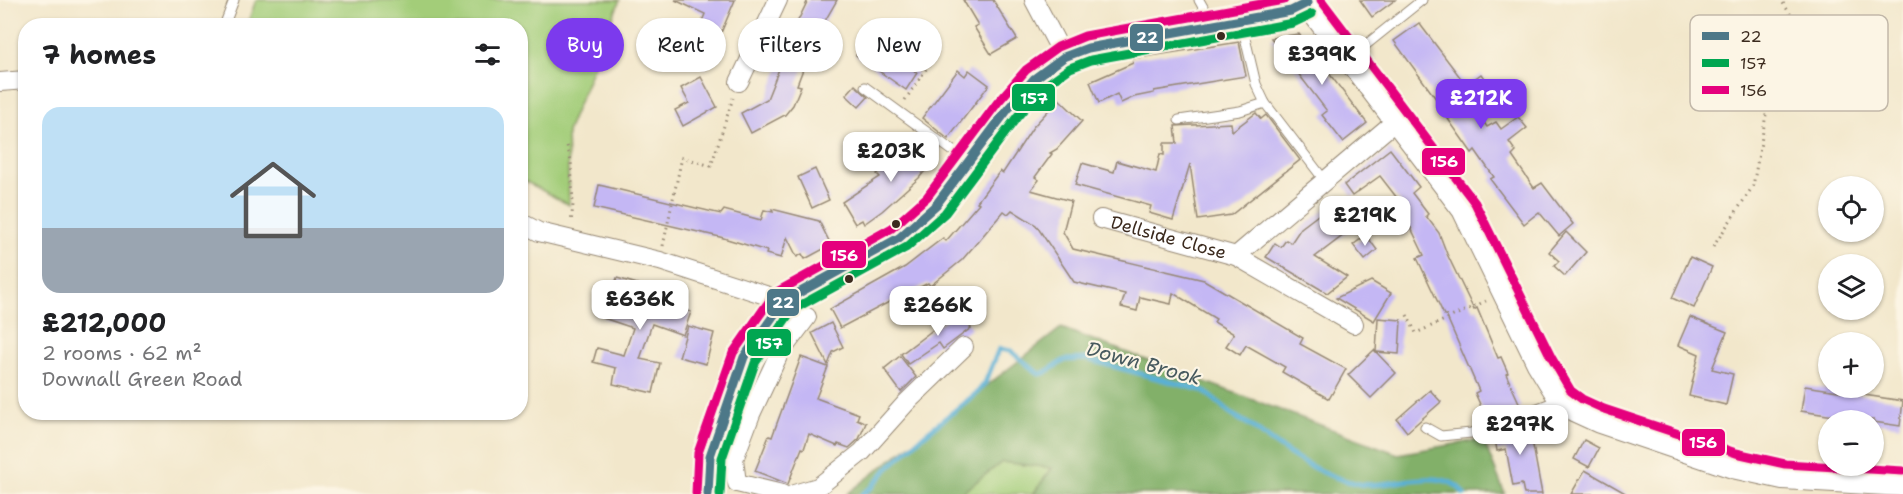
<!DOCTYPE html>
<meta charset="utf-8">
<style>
body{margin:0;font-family:"Shantell Sans",sans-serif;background:#f6f6f6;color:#202124;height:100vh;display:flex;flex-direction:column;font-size:22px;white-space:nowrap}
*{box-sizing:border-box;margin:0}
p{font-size:20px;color:#757577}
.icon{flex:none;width:33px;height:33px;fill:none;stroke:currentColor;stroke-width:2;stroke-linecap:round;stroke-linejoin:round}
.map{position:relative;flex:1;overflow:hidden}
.panel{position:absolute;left:18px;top:18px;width:510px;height:402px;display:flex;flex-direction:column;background:#fff;border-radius:24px;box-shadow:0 2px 4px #0004}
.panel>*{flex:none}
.hud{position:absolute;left:546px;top:18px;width:570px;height:54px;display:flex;gap:12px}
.fabs{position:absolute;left:1818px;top:176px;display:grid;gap:12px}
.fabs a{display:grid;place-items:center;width:66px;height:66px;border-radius:50%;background:#fff;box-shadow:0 2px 4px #0004;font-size:30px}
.price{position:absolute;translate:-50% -51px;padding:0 14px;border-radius:12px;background:#fff;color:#222;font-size:20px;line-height:39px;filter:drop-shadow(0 2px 3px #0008)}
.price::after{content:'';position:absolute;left:50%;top:36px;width:18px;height:14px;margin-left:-9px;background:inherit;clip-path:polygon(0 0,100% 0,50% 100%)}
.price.active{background:#7c3aed;color:#fff}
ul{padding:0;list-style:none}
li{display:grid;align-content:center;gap:12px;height:318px;padding:0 24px}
li span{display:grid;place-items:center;height:186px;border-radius:18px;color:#555}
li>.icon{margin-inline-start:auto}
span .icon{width:108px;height:108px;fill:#fffc;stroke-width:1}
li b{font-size:26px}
h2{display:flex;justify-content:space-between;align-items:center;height:72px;padding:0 24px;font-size:26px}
.chip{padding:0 21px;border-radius:27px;background:#fff;box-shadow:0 2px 4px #0004;font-size:21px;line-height:54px}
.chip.active{background:#7c3aed;color:#fff}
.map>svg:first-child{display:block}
.green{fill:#a3cd79;stroke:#6f7c4c;stroke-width:1.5}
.forest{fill:#82b069;stroke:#5e6d44;stroke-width:1.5}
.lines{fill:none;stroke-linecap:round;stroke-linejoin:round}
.stream{stroke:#59b0d6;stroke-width:5}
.building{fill:#c4b7f4}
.lane-casing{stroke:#968874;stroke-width:11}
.street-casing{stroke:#968874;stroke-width:20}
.secondary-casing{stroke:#968874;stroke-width:28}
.path{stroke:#968874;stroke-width:3;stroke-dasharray:1.5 4.5;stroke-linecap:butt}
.lane{stroke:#fff;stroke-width:9}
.street{stroke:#fff;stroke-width:18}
.secondary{stroke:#fff;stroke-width:26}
.bus-1-casing{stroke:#fcf5e5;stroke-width:14}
.bus-2-casing{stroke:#fcf5e5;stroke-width:14}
.bus-3-casing{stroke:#fcf5e5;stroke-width:14}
.bus-1{stroke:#4e7888;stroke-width:9}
.bus-2{stroke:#00a651;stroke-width:9}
.bus-3{stroke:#e5007d;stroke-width:9}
.bus-dot{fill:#3b2a1e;stroke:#fcf5e5;stroke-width:2}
.labels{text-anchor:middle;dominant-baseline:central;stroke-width:4.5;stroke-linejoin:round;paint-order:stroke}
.street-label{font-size:18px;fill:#3b2a1e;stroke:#fcf5e5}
.water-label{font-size:20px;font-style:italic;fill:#46595e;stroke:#fcf5e5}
.key{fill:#fcf5e5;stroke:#c2b8a9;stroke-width:1.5}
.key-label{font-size:16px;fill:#3b2a1e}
.line-badge{stroke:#fcf5e5;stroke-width:2}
.badge-label{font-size:16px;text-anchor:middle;font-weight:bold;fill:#fff}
</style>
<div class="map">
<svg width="1903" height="494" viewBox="0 0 1903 494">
<rect width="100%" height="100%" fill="#fcf5e5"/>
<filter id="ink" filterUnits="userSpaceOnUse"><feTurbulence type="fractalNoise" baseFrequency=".0167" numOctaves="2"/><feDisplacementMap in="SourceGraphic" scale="12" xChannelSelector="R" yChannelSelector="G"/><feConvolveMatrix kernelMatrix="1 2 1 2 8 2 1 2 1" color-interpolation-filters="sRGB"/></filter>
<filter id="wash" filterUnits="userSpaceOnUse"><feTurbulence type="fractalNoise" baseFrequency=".008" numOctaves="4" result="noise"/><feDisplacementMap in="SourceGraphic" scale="24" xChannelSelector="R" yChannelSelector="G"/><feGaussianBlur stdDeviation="1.35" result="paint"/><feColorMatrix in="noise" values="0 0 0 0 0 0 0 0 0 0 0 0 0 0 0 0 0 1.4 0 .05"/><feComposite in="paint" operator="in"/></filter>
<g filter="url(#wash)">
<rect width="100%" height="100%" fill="#f2e7cb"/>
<!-- green -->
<g class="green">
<path d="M256 0H620L567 132 569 205 521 179 520 26 247 25Z"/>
<path d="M1002 462 1053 468 1033 494H960Z"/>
</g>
<!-- forest -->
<path class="forest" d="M1061 328 1398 454 1483 439 1505 494H1033L1052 468 1002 462 960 494H847Z"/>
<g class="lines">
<!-- stream -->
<path class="stream" d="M862 494 872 487 888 468 923 436 977 393 985 383 999 349 1011 351 1039 374 1044 373 1065 360 1086 359 1201 390C1214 397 1223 407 1234 416 1239 419 1245 422 1250 425 1282 450 1318 476 1359 484 1388 490 1444 463 1464 494"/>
</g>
<g id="blocks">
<!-- building -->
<g class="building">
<path d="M675 0H735L706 68 686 59 705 14Z"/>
<path d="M808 0H837L822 26 819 25 818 28 814 25 802 40 810 46 802 63 805 64 797 85 801 86 793 105 785 115 751 133 741 113 767 99 781 64 778 62Z"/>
<path d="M963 0H993L1017 39 991 54 974 27 978 25Z"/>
<path d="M1360 0H1395L1372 17Z"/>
<path d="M1419 23 1466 85 1481 74 1491 87 1470 102 1487 127 1496 122 1501 129 1518 117 1527 128 1509 142 1516 152 1512 156 1534 188 1542 183 1573 224 1559 236 1539 212 1524 224 1490 179 1494 177 1475 150 1472 153 1448 119 1450 118 1394 41Z"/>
<path d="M1299 34 1367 123 1343 142 1322 115 1327 111 1271 38Z"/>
<path d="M869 39 917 73 906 90 856 55Z"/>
<path d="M1239 42 1246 76 1154 91V93L1134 97 1121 103 1117 94 1099 103 1090 82 1133 63 1132 59Z"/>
<path d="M958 70 965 76 969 70 989 85 948 139 922 118Z"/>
<path d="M701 77 717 107 683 126 675 110 689 103 681 88Z"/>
<path d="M855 85 868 97 859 107 846 95Z"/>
<path d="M1059 99 1082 121 1057 149 1050 153 1052 154 1035 177 1039 180 1031 190 1071 201 1063 232 1073 249 1204 280 1216 287 1303 338 1300 344 1346 369 1329 399 1282 372 1285 367 1246 345 1240 355 1226 346 1234 334 1214 322 1216 319 1173 293 1171 304 1140 297 1137 311 1121 307 1125 294 1074 282 1036 225 1012 210 1008 214 1004 211 962 260 930 286 928 283 909 293 908 292 840 328 830 309 905 267 943 238 946 241 979 203 977 202 1000 171 1003 173 1033 127Z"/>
<path d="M1256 113 1261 119 1266 115 1300 160 1231 215 1198 220 1190 164 1173 220 1149 213 1151 206 1075 185 1082 163 1114 172 1117 161 1156 172 1160 154 1164 155V143H1177L1175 126 1231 123 1232 131Z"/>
<path d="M924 138 940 150 935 159 919 178 882 211 864 224 862 220 855 224 842 202 880 177 877 174 896 158 901 164Z"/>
<path d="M1390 149 1419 187 1412 193 1428 214 1426 216 1439 233 1447 254 1474 310 1477 308 1498 358 1501 357 1508 373 1506 374 1521 407 1487 420 1475 393 1479 391 1446 315H1444L1417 258 1424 255 1411 228 1403 234 1391 218 1404 207 1380 176 1352 196 1344 185Z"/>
<path d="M815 169 829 200 812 208 798 177Z"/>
<path d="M599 185 721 214 724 210 761 220 764 210 773 212 772 209 819 221 831 245 805 259 802 254 797 257 787 237 781 258 766 254 767 251 720 237 594 208Z"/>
<path d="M1334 203 1353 228 1315 257 1347 277 1327 293 1266 257 1275 243 1281 247 1286 240 1291 243 1301 228Z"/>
<path d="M1566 232 1586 252 1565 276 1554 266 1559 261 1549 252Z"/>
<path d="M1366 235 1377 250 1365 260 1353 245Z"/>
<path d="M1690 257 1712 267 1694 308 1672 298Z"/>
<path d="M617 278 685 298 682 308 691 312 683 335 652 324 640 359 660 363 653 393 613 384 616 368 593 362 597 348 624 355 633 328 603 318Z"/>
<path d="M1371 281 1391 293 1374 321 1336 298Z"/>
<path d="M958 311 971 328 943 349 939 343 908 364 901 354Z"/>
<path d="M1690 317 1727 332 1712 369 1733 374 1726 405 1689 396 1699 354 1678 345Z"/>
<path d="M1378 318 1401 320 1399 354 1376 352 1396 373 1371 398 1348 375 1374 350 1376 352Z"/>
<path d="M831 323 843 347 833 352 828 365 812 333Z"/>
<path d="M688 326 714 333 706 364 679 357Z"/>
<path d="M900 356 916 377 901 392 884 369Z"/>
<path d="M801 357 828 367 816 398 859 414 857 419 866 423 859 439 849 448 838 444 837 446 809 434 804 449 802 448 788 484 755 471 769 436 772 437Z"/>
<path d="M1805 386 1903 401 1900 426 1874 422V420H1861L1801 411Z"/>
<path d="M1430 390 1441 402 1407 432 1397 419Z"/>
<path d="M1527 419 1529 424 1542 494H1524L1522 484 1513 486 1506 449 1497 451 1494 432Z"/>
<path d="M1584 440 1599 448 1589 467 1574 459Z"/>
<path d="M1585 470 1627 494H1571Z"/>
</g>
</g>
</g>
<g filter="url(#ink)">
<use href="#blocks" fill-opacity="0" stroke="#968874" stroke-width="1.5"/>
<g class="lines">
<!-- lane casing -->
<g class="lane-casing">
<g id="lane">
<path d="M1199 0 1213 25"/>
<path d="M1241 21 1256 84 1265 103 1325 181"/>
<path d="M224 26 234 0"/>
<path d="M1352 56 1422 0"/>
<path d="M865 87 968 162"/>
<path d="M1179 120 1240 111 1265 103"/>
<path d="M1425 427 1441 436 1471 433 1559 400"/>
</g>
</g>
<!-- street casing -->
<g class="street-casing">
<g id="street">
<path d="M1034 0 1064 57"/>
<path d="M0 82 26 80"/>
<path d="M739 82 778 0"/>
<path id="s1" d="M1101 219 1236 256 1354 324"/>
<path d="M520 222 539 232 660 261 784 301"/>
<path d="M1236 256 1398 119"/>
<path d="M708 494 710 456 744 357 784 301 899 238 936 205 1008 109 1034 79 1064 57 1088 48 1291 11 1307 3"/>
<path d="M782 494 737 483 734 459 751 414 779 354 807 317"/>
<path d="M794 494 818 487 862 452 906 403 964 347"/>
</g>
</g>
<!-- secondary casing -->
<g class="secondary-casing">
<path id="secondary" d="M1306 0 1465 209 1540 363 1562 399 1576 409 1600 420 1733 465 1783 476 1903 483"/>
</g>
<!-- path -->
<g class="path">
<path d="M905 100 935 56"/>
<path d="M567 146 571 160 573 205 571 223"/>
<path d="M663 246 682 157 711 166 733 98"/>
<path d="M1713 247 1753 186 1766 115 1795 61 1803 33 1781 0"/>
<path d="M1407 315 1416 333 1486 301"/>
</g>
<!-- lane -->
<use href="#lane" class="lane"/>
<!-- street -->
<use href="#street" class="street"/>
<!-- secondary -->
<use href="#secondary" class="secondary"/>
<!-- bus-1 casing -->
<g class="bus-1-casing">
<path id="bus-1" d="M708 494 710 456 744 357 784 301 899 238 936 205 1008 109 1034 79 1064 57 1088 48 1291 11 1307 3"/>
</g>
<!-- bus-2 casing -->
<g class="bus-2-casing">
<path id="bus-2" d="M720 494 722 458 755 363 792 310 907 247 945 213 1017 117 1042 88 1070 68 1091 60 1293 23 1312 14"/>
</g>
<!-- bus-3 casing -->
<g class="bus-3-casing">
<g id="bus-3">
<path d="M1321 0 1475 203 1551 357 1571 391 1582 399 1604 409 1736 453 1785 464 1903 471"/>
<path d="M696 493 698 453 733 353 775 293 892 228 927 197 998 102 1026 70 1058 47 1085 36 1284 0"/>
</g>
</g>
<!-- bus-1 -->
<use href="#bus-1" class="bus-1"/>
<!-- bus-2 -->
<use href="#bus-2" class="bus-2"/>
<!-- bus-3 -->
<use href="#bus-3" class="bus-3"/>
</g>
</g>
<!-- markers -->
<g class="bus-dot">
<circle cx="1221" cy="36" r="5"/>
<circle cx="896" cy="224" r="5"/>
<circle cx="849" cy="279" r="5"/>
</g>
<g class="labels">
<!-- street labels -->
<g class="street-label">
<text stroke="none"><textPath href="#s1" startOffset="70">Dellside Close</textPath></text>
</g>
<!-- water labels -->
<g class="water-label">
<text transform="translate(1144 363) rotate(15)">Down Brook</text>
</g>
</g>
<!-- legend -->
<rect x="1690" y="15" width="198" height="96" rx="9" class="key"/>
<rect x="1702" y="32" width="27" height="8" fill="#4e7888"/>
<rect x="1702" y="59" width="27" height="8" fill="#00a651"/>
<rect x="1702" y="86" width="27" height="8" fill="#e5007d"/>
<g class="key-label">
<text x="1740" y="42">22</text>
<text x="1740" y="69">157</text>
<text x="1740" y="96">156</text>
</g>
<g class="line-badge">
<rect x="1129" y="23" width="35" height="29" rx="6" fill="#4e7888"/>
<rect x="1011" y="83" width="45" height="29" rx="6" fill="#00a651"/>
<rect x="1421" y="147" width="45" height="29" rx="6" fill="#e5007d"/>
<rect x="821" y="240" width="46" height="29" rx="6" fill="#e5007d"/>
<rect x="766" y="288" width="34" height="29" rx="6" fill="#4e7888"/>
<rect x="746" y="328" width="46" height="29" rx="6" fill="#00a651"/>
<rect x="1681" y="428" width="45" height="29" rx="6" fill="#e5007d"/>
</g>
<g class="badge-label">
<text x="1147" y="43">22</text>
<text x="1034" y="104">157</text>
<text x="1444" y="167">156</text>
<text x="844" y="261">156</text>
<text x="783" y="308">22</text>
<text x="769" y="349">157</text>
<text x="1703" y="448">156</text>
</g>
</svg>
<div class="fabs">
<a><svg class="icon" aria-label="locate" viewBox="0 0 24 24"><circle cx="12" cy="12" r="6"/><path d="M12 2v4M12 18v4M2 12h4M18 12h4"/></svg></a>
<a><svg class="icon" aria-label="layers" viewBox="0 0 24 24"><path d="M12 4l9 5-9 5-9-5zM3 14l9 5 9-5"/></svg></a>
<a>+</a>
<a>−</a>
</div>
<b class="price" style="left:1322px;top:86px">£399K</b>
<b class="price active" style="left:1481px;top:130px">£212K</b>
<b class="price" style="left:891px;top:183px">£203K</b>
<b class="price" style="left:1365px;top:247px">£219K</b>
<b class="price" style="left:640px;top:331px">£636K</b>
<b class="price" style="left:938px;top:337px">£266K</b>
<b class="price" style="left:1520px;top:456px">£297K</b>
<div class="hud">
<a class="chip active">Buy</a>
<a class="chip">Rent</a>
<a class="chip">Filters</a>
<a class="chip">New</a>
</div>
<section class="panel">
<h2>7 homes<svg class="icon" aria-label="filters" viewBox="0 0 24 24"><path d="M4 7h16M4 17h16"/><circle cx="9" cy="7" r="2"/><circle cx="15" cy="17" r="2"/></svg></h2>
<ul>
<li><span style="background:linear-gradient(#bfe0f5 65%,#9aa5b1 0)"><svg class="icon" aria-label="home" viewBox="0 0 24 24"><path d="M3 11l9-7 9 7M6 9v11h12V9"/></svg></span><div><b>£212,000</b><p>2 rooms · 62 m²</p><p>Downall Green Road</p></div></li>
</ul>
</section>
</div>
